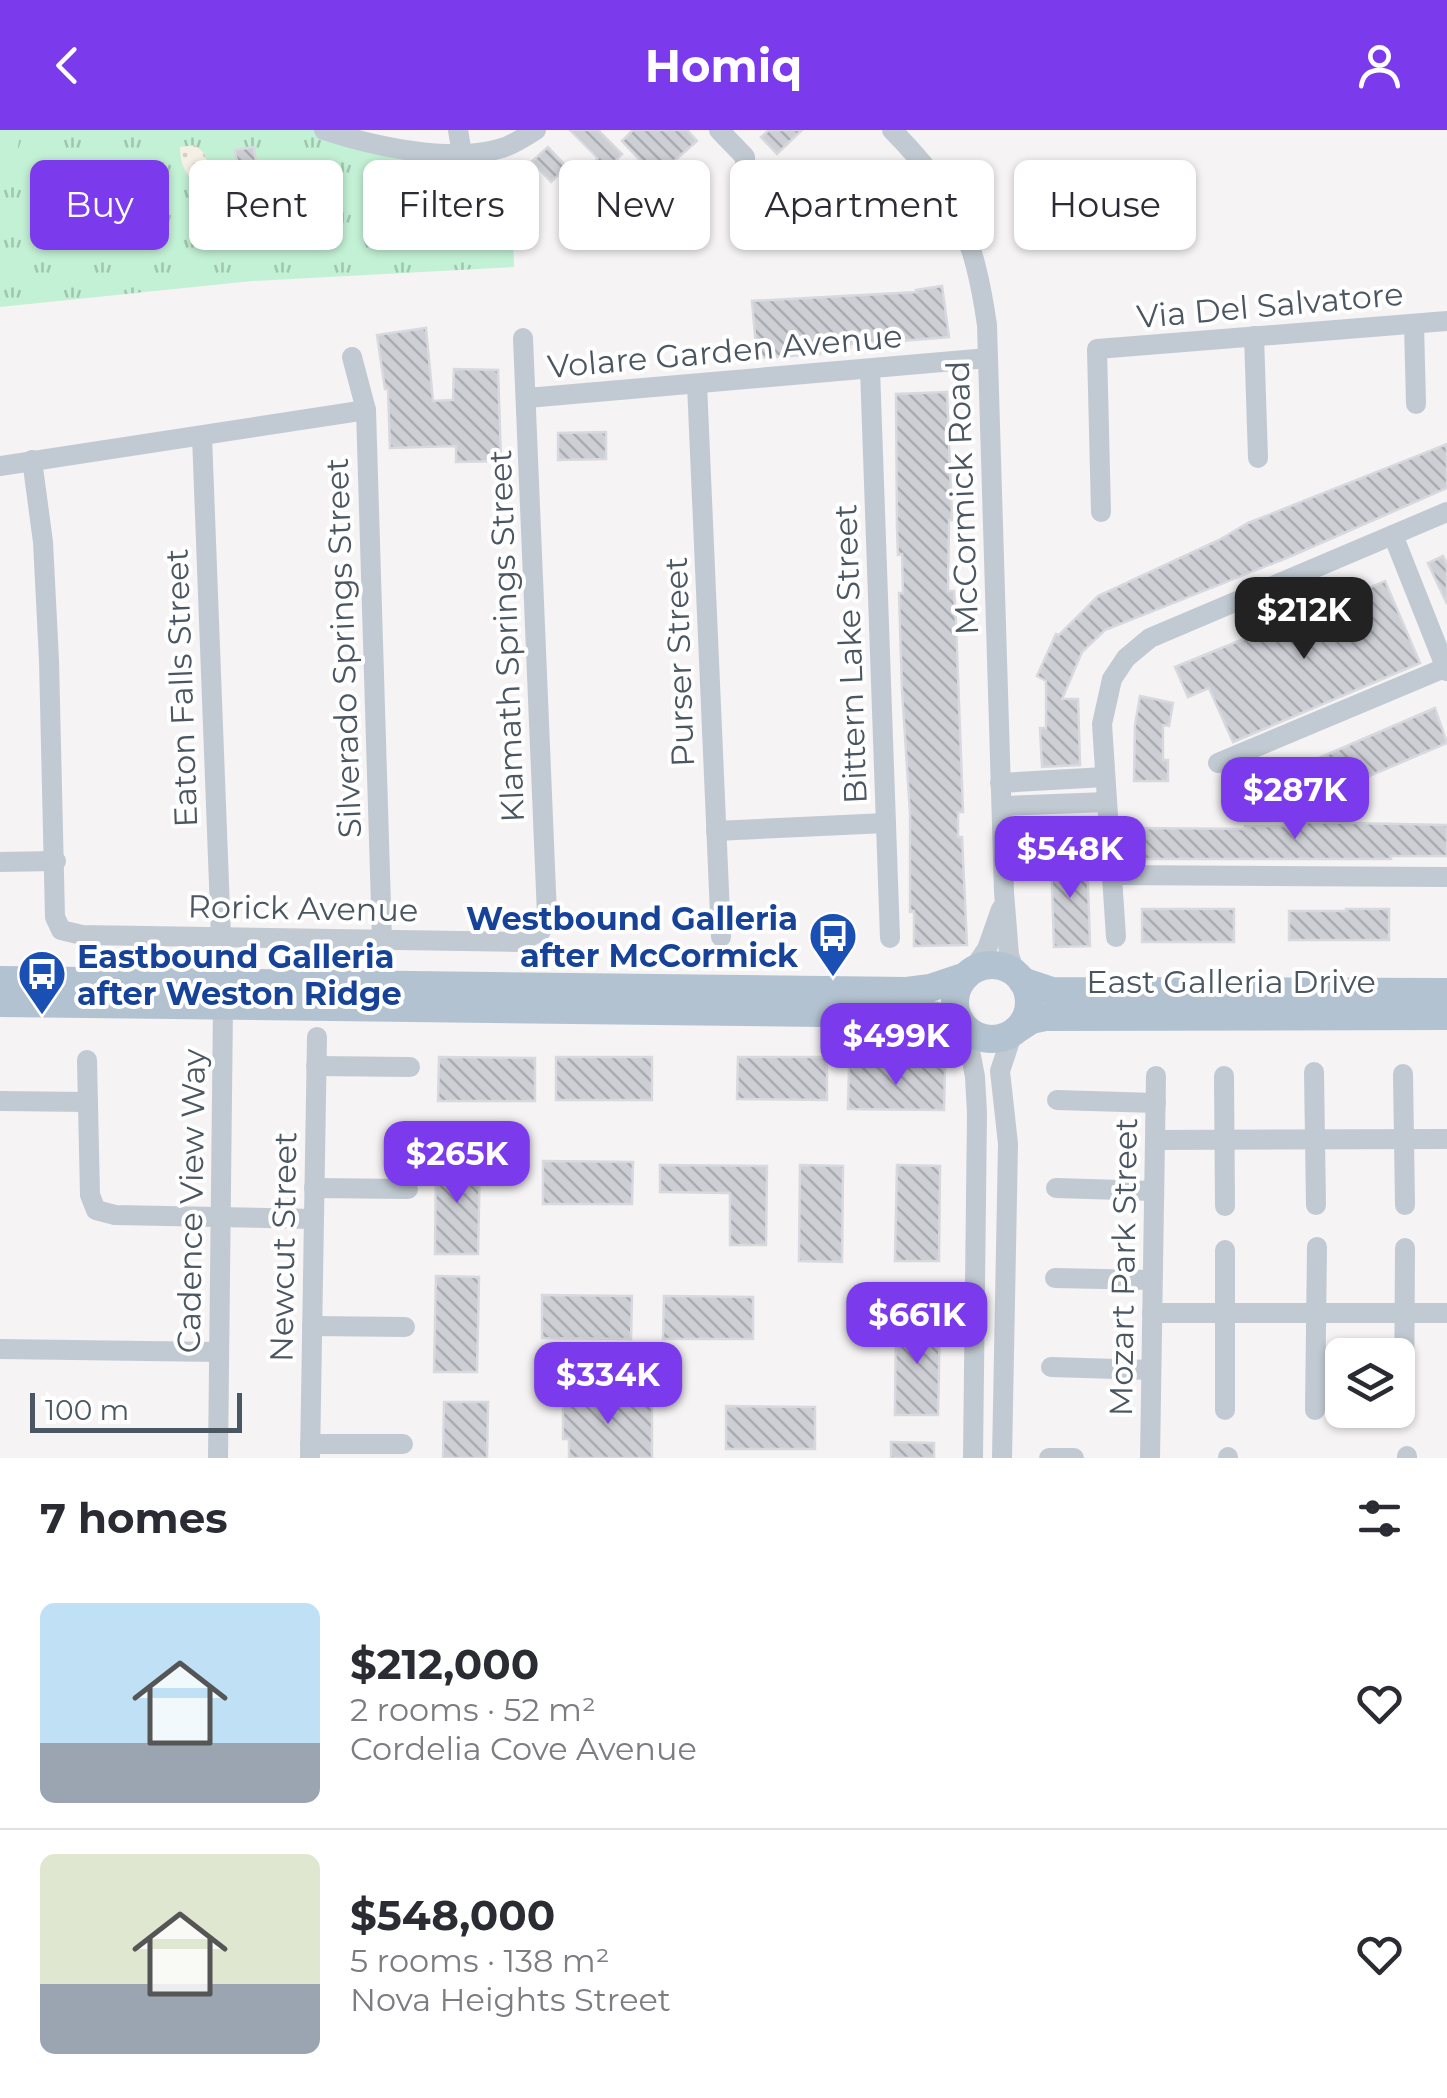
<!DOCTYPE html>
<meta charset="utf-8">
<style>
body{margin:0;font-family:Montserrat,sans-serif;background:#f2f2f3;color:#2b2b33;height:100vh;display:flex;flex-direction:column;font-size:38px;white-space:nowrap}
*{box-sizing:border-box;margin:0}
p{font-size:32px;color:#7c7c81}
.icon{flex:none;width:55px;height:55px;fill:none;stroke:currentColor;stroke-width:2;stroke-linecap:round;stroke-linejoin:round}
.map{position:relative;height:1328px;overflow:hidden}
.side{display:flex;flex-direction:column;background:#fff;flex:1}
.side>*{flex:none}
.banner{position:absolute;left:30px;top:30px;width:1388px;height:90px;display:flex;gap:20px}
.tools{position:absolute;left:1325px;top:1208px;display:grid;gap:20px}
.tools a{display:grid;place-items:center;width:90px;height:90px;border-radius:15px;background:#fff;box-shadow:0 2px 8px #0004;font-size:50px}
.scale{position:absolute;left:30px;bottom:25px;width:212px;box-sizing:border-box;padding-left:10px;border:5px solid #4a5661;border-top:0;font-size:28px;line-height:35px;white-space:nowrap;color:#4a5661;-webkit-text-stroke:8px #fff;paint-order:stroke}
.price{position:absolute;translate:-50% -85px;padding:0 22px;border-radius:20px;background:#7c3aed;color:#fff;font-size:32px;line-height:65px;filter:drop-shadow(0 2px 5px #0008)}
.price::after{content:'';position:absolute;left:50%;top:60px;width:30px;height:22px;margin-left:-15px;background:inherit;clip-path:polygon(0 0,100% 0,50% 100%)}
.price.on{background:#222;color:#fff}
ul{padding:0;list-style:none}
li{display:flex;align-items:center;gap:30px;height:250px;padding:0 40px}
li+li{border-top:2px solid #e1e1e2}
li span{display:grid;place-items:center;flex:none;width:280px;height:200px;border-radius:15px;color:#555}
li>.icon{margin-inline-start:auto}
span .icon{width:120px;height:120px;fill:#fffc;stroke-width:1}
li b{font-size:42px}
h2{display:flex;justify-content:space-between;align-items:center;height:120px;padding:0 40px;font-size:42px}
.chip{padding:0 35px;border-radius:15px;background:#fff;box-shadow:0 2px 8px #0004;font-size:35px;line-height:90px}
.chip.on{background:#7c3aed;color:#fff}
header{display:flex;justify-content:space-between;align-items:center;height:130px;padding:0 40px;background:#7c3aed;color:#fff;font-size:45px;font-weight:700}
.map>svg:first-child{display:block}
.grass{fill:url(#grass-tufts)}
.sand{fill:url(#sand-dots)}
.pitch{fill:#c3f1d5}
.water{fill:url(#water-waves)}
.building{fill:url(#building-back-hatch);stroke:#d7d9de;stroke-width:2.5}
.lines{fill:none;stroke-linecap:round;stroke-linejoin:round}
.minor{stroke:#c1cad2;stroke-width:20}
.major{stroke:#b3c2d1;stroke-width:28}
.labels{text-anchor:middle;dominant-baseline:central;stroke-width:8;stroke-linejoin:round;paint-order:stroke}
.street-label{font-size:32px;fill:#4a5661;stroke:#fff}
.transit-label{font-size:32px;font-weight:bold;fill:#164399;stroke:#fff;text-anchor:end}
</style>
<header><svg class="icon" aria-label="back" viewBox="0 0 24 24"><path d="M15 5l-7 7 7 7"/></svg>Homiq<svg class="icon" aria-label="person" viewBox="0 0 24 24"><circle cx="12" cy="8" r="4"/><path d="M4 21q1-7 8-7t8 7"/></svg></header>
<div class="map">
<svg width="1447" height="1328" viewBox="0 0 1447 1328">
<defs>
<pattern id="grass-tufts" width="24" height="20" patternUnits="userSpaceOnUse" patternTransform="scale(2.5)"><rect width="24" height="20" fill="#c3f1d5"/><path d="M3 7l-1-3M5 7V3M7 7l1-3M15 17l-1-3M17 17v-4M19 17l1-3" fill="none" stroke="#a0c6b0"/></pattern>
<pattern id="sand-dots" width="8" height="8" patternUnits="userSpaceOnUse" patternTransform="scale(2.5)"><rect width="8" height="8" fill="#f5f0e5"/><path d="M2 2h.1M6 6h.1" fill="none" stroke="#d4d0c7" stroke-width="1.8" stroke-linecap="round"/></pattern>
<pattern id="water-waves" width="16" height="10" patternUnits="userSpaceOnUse" patternTransform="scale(2.5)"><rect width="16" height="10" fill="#90daee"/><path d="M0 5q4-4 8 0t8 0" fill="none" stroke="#78b4c4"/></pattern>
<pattern id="building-back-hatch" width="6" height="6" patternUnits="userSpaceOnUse" patternTransform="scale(2.5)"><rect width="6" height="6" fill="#cdcfd5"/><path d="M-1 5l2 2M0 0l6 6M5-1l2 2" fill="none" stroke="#a8abb0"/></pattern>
</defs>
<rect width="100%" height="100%" fill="#f5f3f3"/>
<!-- grass -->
<path class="grass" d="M0 0H333L462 24 512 63 514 137 252 151 0 177Z"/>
<!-- sand -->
<path class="sand" d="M195 15 204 23 207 31 197 56C185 43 180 34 180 17Z"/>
<!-- pitch -->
<g class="pitch">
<path d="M0 0H21L14 38 0 66Z"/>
<path d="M27 65 59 66 58 120 27 119Z"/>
</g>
<!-- water -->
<circle class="water" cx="270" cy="65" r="16"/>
<!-- building -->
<g class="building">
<path d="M570 0H598L622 24 605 42 595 32 598 28Z"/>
<path d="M633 0H687L697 11 656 47 622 11Z"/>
<path d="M769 0H802L777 24 761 7Z"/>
<path d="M254 17 257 40 239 43 235 20Z"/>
<path d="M548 17 567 37 551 52 532 31Z"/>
<path d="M210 47 231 48 228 106 203 105 204 86H208Z"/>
<path d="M323 47V68L294 69 293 48Z"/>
<path d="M942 156 949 207 887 212V215L876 216V212L850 214V217L820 219V224L757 228 752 171 917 162 916 160Z"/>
<path d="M426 198 433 271 453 270 454 239 498 240 501 331 456 332V316L390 318 388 259H385L377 205Z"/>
<path d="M947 262 952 390H949L948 461H954L956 493 963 682H958V707H962L967 815 914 816V781L910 782V683L902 560 899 463H903L902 424 898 425 897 398 896 264Z"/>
<path d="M606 302V329L558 330V303Z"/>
<path d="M1447 314V358L1289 427 1105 500 1082 522 1062 569H1078L1080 635 1042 637 1040 598H1046V551L1037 546 1056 504 1059 505 1098 466 1219 410 1248 393Z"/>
<path d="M1443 426 1447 434V474L1428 433Z"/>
<path d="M1385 451 1420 533 1233 612 1209 558 1188 567 1175 537Z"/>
<path d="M1140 566 1173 573 1169 596 1163 595V630H1168V651H1134L1135 595Z"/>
<path d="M1435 578 1447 613 1308 672 1293 639Z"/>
<path d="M1302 692 1447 695V726H1391V729H1136L1137 698 1246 699 1245 696H1302Z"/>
<path d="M1087 726 1090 816 1054 817 1051 727Z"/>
<rect x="1142" y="779" width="92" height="33"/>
<path d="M1346 779H1389V810H1289V781H1346Z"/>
<path d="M439 927 535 928V971H438Z"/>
<rect x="556" y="927" width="96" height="43"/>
<path d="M738 927H827V970L737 969Z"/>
<path d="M849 936 945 937 944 980 848 979Z"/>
<path d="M436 1028H480L478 1124H435Z"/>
<path d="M543 1031 633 1032 632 1074H543Z"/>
<path d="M660 1035 767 1036 766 1115H730V1063L660 1062Z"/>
<path d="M800 1035 843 1036 842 1132 799 1131Z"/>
<path d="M897 1035 940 1036 939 1131H895Z"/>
<path d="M436 1146 479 1147 477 1242H434Z"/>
<path d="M542 1165 632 1166 631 1209 542 1208Z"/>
<path d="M664 1166 753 1167V1209H663Z"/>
<path d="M896 1189 940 1190 938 1285H895Z"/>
<path d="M563 1266 652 1267V1328H569V1309H563Z"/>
<path d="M444 1272H488L487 1328H443Z"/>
<path d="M726 1276 815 1277V1319H726Z"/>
<path d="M891 1312 934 1313V1328H891Z"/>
</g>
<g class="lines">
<!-- minor -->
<g class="minor">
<path d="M324 0C372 16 452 34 502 18 513 15 526 6 536 0"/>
<path d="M458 0 462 24"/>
<path d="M719 0 745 27 746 47"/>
<path d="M892 0C956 65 974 105 987 195L1004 762 1009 825 1015 843"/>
<path d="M1414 194 1416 274"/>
<path d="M1254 206 1258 328"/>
<path d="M352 227 366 280 382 810"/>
<path d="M870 239 890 808"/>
<path d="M697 254 721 807"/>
<path d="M527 268 988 228"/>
<path d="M202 306 221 807"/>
<path d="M32 330 43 412 49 530 55 787 61 800 82 805 519 812 541 801 547 785 523 208"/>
<path d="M0 336 366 280"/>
<path d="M1101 382 1097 219 1447 191"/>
<path d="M1393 405 1447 541"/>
<path d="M1218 633 1447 537"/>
<path d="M1000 653 1105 647"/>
<path d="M1002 676 1107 672"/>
<path d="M716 701 886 693"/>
<path d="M0 732 56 731"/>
<path d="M1112 745 1447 747"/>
<path d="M1116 807 1102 594 1112 549 1126 528 1150 508 1447 382"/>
<path d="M972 841 987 819 1001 779"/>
<path d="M966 899 975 947 977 983 973 1328"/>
<path d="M87 930 90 1065 96 1080 115 1085 314 1089"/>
<path d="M316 936 410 937"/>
<path d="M1314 942 1316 1075"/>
<path d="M1403 944 1405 1075"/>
<path d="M1224 946 1225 1076"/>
<path d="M1057 970 1156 973"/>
<path d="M0 971 88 972"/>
<path d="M1155 1010 1447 1009"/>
<path d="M314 1058 408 1059"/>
<path d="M1056 1058 1154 1061"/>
<path d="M1225 1120V1280"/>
<path d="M1055 1148 1152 1150"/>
<path d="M1152 1183H1447"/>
<path d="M312 1196 405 1197"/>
<path d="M0 1219 219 1222"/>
<path d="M1051 1237 1151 1240"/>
<path d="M1315 1280 1317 1117"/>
<path d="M1404 1281 1405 1118"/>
<path d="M310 1314H403"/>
<path d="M1407 1326V1328"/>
<path d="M218 1328 223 875"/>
<path d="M310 1328 317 907"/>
<path d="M1002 1328 1008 1014 1000 941 1013 902"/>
<path d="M1049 1328H1074"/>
<path d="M1150 1328 1156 946"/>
<path d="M1228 1328V1327"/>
</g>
<!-- major -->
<g class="major">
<circle cx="992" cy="872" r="37"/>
<path d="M0 850 907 861 930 858 966 846"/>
<path d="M1022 851 1052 861 1447 862"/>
<path d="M0 873 821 883C868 882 915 876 961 893"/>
<path d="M1019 898 1031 890 1045 887 1447 886"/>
</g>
</g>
<!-- icons -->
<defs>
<g id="bus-pin" transform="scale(2.5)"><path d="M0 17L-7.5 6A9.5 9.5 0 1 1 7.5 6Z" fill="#1a4fb4" stroke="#fff"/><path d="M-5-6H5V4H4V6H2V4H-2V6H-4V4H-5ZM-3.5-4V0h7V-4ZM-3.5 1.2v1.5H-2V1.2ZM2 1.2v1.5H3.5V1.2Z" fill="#fff"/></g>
</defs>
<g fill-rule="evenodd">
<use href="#bus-pin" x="833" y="806"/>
<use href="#bus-pin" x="42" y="844"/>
</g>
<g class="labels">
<!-- street labels -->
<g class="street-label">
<text transform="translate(1270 175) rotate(-5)">Via Del Salvatore</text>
<text transform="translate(725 221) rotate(-5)">Volare Garden Avenue</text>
<text transform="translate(962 368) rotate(-92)">McCormick Road</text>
<text transform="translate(506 506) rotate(-92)">Klamath Springs Street</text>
<text transform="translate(343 518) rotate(-92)">Silverado Springs Street</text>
<text transform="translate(850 524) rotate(-92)">Bittern Lake Street</text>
<text transform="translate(679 532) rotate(-92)">Purser Street</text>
<text transform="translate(181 558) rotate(-92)">Eaton Falls Street</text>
<text transform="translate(303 778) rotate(1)">Rorick Avenue</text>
<text x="1231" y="851">East Galleria Drive</text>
<text transform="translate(191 1071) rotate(-89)">Cadence View Way</text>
<text transform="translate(283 1117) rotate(-89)">Newcut Street</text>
<text transform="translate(1123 1137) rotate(-89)">Mozart Park Street</text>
</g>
<!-- transit labels -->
<g class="transit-label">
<text x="798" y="788">Westbound Galleria<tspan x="798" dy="37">after McCormick</tspan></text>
<text x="77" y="826" text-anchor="start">Eastbound Galleria<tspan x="77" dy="37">after Weston Ridge</tspan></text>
</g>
</g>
</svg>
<div class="tools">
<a><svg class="icon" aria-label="layers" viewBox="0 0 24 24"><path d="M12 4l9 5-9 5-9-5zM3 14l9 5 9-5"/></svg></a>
</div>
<div class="scale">100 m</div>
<b class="price on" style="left:1304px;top:532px">$212K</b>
<b class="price" style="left:1295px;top:712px">$287K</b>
<b class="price" style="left:1070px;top:771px">$548K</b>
<b class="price" style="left:896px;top:958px">$499K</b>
<b class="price" style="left:457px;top:1076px">$265K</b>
<b class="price" style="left:917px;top:1237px">$661K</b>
<b class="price" style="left:608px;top:1297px">$334K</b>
<div class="banner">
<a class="chip on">Buy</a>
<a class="chip">Rent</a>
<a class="chip">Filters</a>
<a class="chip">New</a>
<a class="chip">Apartment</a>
<a class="chip">House</a>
</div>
</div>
<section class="side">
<h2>7 homes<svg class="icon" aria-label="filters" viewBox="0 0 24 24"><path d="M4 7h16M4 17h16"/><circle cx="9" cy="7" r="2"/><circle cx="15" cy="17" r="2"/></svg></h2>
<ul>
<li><span style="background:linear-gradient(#bfe0f5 70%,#9aa5b1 0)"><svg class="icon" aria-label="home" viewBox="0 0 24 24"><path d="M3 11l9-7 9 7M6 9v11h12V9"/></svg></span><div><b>$212,000</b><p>2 rooms · 52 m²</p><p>Cordelia Cove Avenue</p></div><svg class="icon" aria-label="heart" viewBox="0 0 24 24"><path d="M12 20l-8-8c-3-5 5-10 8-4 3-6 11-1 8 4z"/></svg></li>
<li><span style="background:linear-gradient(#dfe7d0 65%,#9aa5b1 0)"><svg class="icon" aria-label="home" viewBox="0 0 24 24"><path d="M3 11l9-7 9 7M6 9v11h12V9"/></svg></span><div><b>$548,000</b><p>5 rooms · 138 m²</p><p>Nova Heights Street</p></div><svg class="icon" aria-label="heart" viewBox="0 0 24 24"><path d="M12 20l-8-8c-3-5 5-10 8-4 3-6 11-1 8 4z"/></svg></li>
</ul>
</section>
